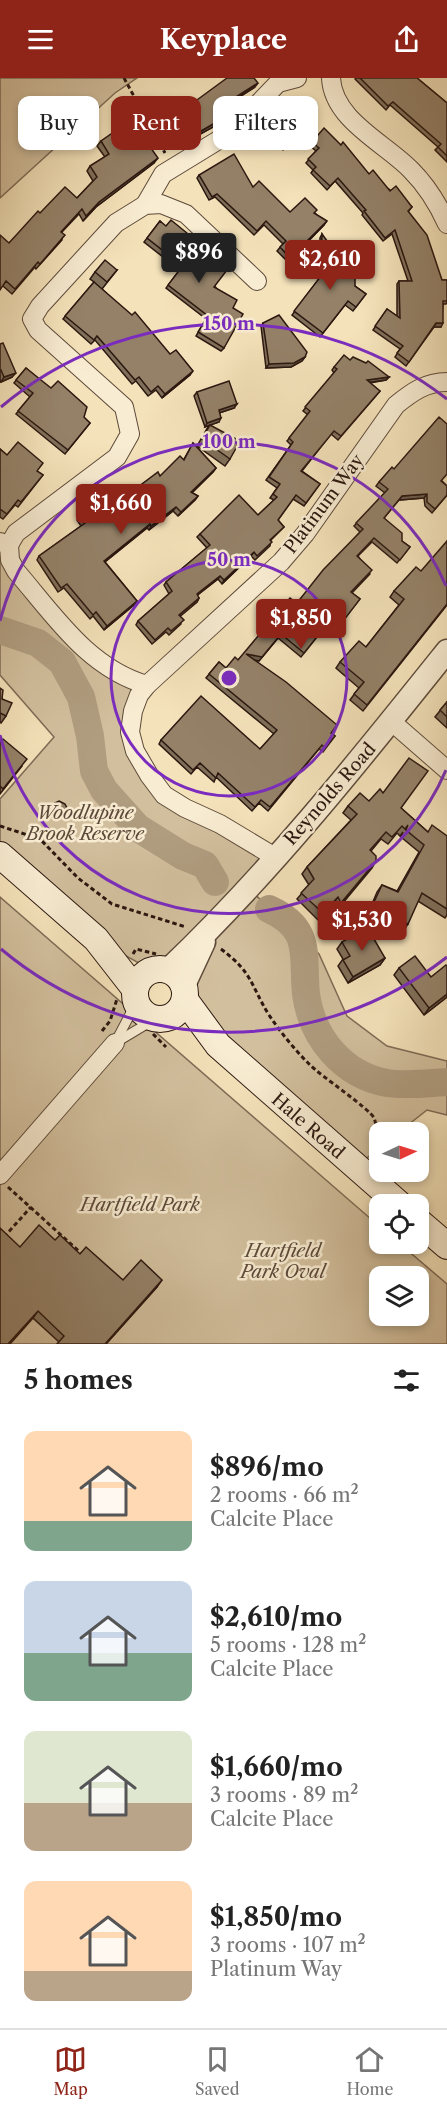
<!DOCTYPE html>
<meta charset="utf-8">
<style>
body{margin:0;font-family:"Libre Caslon Text",serif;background:#f2f2f2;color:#222;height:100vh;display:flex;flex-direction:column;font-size:22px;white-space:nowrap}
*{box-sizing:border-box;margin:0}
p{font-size:20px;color:#767676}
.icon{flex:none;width:33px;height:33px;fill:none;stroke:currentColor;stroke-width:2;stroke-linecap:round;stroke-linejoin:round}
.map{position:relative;height:1266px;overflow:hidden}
.side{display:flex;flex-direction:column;background:#fff;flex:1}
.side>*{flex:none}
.guide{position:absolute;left:18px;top:18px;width:411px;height:54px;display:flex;gap:12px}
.needle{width:39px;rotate:86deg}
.controls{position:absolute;left:369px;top:1044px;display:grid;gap:12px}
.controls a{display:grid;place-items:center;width:60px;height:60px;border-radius:12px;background:#fff;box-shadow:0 3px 9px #0003;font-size:30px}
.price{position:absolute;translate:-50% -51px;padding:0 14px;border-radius:6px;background:#8f2418;color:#fff;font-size:20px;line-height:39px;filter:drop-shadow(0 2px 3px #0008)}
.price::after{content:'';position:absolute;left:50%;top:36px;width:18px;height:14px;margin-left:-9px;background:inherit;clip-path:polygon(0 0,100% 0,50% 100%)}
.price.active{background:#222;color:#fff}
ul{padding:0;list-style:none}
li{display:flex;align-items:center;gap:18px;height:150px;padding:0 24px}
li span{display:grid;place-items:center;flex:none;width:168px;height:120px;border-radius:12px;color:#555}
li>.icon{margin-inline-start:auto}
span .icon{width:72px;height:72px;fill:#fffc;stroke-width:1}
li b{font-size:26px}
h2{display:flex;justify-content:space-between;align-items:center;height:72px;padding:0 24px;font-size:26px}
.tag{padding:0 21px;border-radius:12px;background:#fff;box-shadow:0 3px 9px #0003;font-size:21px;line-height:54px}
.tag.active{background:#8f2418;color:#fff}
header{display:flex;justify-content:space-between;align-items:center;height:78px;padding:0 24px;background:#8f2418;color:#fff;font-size:27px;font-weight:800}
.tabs{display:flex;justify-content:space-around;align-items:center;height:84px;border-top:2px solid #e0e0e0;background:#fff;font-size:16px;color:#767676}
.tabs a{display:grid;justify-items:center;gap:3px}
.tabs .active{color:#8f2418}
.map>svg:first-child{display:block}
.green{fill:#d2bf9d;stroke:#7e6b56;stroke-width:1.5;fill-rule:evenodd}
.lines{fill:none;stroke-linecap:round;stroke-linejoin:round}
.river{stroke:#b09d80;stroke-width:28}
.service-casing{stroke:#5d4a3a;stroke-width:11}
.minor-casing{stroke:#5d4a3a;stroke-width:20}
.tertiary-casing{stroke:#5d4a3a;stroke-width:25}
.secondary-casing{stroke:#2b1710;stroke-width:28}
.path{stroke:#2b1710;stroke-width:3;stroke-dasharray:4.5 3;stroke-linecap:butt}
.service{stroke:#f8ecd2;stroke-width:9}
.minor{stroke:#f8ecd2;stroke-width:18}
.tertiary{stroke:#f8ecd2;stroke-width:22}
.secondary{stroke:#f8ecd2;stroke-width:26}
.wall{fill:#7f6f59;stroke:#2b1710;stroke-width:1.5}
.shaded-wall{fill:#685a49;stroke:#2b1710;stroke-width:1.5}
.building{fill:#948168;stroke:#2b1710;stroke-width:1.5}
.ring{fill:none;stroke:#7b2cbf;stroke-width:3}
.labels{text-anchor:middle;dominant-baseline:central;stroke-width:5;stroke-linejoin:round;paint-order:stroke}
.street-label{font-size:18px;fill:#2b1710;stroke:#f8ecd2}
.park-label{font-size:18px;font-style:italic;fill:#5d493a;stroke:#f8ecd2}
.centre{fill:#7b2cbf;stroke:#f8ecd2;stroke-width:3}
.ring-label{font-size:18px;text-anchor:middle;font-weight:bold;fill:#7b2cbf;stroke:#f8ecd2;stroke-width:5;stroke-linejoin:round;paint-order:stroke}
</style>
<header><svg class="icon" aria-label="menu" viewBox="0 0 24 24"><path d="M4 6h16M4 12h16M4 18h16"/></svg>Keyplace<svg class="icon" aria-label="share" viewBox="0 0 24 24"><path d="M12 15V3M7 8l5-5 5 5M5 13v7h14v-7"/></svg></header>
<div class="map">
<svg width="447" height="1266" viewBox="0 0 447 1266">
<rect width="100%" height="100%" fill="#f4e2ba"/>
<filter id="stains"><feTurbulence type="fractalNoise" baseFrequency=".00333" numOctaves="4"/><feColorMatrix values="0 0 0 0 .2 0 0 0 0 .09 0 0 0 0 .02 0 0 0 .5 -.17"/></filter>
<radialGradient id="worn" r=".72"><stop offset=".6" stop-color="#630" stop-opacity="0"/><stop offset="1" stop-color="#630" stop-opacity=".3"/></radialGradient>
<!-- green -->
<g class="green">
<path d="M0 0H137L115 15 0 120Z"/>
<path d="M0 464 10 482 84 571 139 617 133 633 149 697 275 779 249 811 319 876 347 938 387 968 447 983V1037L427 1032 399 1054H380L379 1070 356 1089 264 1010 184 907 159 891 151 892 96 861 0 777V721L54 659 0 597Z"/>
<path d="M0 819 379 1148 380 1166H400L447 1206V1266H0ZM380 1198H418V1238H380Z"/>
</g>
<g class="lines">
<!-- river -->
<g class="river">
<path d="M0 552 38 565 62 584 81 619 90 658 94 693 104 712 138 750 183 778 205 787 215 804"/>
<path d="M269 831C313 851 302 877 306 916 312 960 343 997 387 1005 407 1008 428 1005 447 1004"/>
</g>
<!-- service casing -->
<g class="service-casing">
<g id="service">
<path d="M115 965 155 941"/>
<path d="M115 965 136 925"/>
</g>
</g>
<!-- minor casing -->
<g class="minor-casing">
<g id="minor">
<path d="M331 0C333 42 385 65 411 92 426 107 438 126 447 146"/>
<path d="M145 127 163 96 230 55 278 5 297 0"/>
<path d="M0 464 9 467 10 482 16 493C54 537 88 590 147 607"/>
<path d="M9 467 16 455 117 379 130 356 124 329 38 252 32 241 40 228 116 145 145 127 161 126 186 136 257 203"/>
<path d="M392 644 447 692"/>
<path d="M275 779 220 746 185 730 164 717 149 697 135 673 130 654 133 633 139 617 147 607 281 484 305 456 396 327C412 314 426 304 447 304"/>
<path d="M0 1097 115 965"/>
</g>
</g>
<!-- tertiary casing -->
<g class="tertiary-casing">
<g id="tertiary">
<path d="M168 892C270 795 359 683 447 573"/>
<path d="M184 907 204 864"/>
</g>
</g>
<!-- secondary casing -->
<g class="secondary-casing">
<g id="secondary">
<path d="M0 777 96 861 135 911"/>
<circle cx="160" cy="916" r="25"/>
<path d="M185 922 218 967 399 1126"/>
<path d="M418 1143 447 1168"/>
</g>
</g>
<!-- path -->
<g class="path">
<path d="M124 0 165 75"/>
<path d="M0 748 40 761 78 800 112 826 186 849"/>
<path d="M221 871C253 895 250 906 269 937 281 955 295 972 310 987 321 998 370 1031 374 1040 379 1053 377 1067 376 1081"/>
<path d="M133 876 136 871 156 876"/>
<path d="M102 953 110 943 117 921"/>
<path d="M153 956 166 969"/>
<path d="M8 1109 83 1177"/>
<path d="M4 1159 31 1129"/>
</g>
<!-- service -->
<use href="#service" class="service"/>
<!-- minor -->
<use href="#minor" class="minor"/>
<!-- tertiary -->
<use href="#tertiary" class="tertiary"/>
<!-- secondary -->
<use href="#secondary" class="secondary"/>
</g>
<!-- wall -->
<g class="wall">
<path d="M356 0H417L447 25V84L435 72 438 69 390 27 386 32 355 1Z"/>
<path d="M255 9 224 29 225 34 223 38 215 44 213 49 177 69 157 34 160 30H186Z"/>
<path d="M304 48 283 72 262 53 264 50Z"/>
<path d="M101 63 154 85 96 129 83 143 79 136 62 154V162L36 191 35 189 12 216 3 208 9 165 40 135 77 120 93 103 87 93 90 88 105 79 97 68Z"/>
<path d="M312 64 369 96 412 129 408 134 442 202H447V224L446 226H443L441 249H434L406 288 395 279 400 271 373 252 387 231 397 238V206L399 203H408L392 156 383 163 362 137 363 135 335 103 327 112 311 95 313 92 306 85 316 73 309 67Z"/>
<path d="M199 97 253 109 290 134 315 135 324 147 288 184 277 173 283 166 264 147 254 157 215 119 209 122 197 100Z"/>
<path d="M160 143 233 230 224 270 221 273 196 258 206 241 166 210 179 193 177 190 144 164Z"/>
<path d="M322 156 338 189 355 208 366 216 353 233 345 227 320 259 292 237 319 201 320 160Z"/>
<path d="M117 192 102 211 190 297 162 320 156 312 148 318 136 303 132 306 95 262 91 266 63 241 94 204 90 201 95 194Z"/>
<path d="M263 245 305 279 302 283 291 289 266 290 261 248Z"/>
<path d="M0 266 12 299 1 304 0 302Z"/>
<path d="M350 282 389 299 386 302 370 305 380 313 338 362 331 356 302 393 320 406 304 428 293 421 278 442 284 449 271 462 270 468 255 482 251 478 222 506 218 501 197 517 199 520 197 524 180 538 181 546 169 557 166 554 152 566 136 547 138 543 169 516 164 507 166 504 207 470 197 459 200 456 258 437 274 422 270 420 277 410 266 402 291 367 287 363 308 337 303 333 334 295 332 292 334 289Z"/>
<path d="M26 290 90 345 65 376 16 336 30 319 14 305Z"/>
<path d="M197 314 234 330 219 335V344L210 347 230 381 225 388 197 368 209 347 205 349 194 318Z"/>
<path d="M193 365 216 390 213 394 192 415 198 418 195 422 178 438 173 433 149 452 147 450 105 484 137 523 134 527 104 552 93 538 90 541 64 510 58 514 37 482 39 478 81 448 77 442 80 438 94 432 114 427 160 398 184 381Z"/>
<path d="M0 371 7 377 37 393 43 397 18 429 15 427 3 441 0 439Z"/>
<path d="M394 391 442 403 447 408V417L432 435 425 428 424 420 399 422 384 440 402 463 410 469 397 485 372 464 358 478 370 496 352 515 360 521 341 545 333 539 301 579 278 560 259 583 255 582 335 658 323 674 319 671 268 733 259 725 252 733 216 699 214 704 197 689 191 696 159 666 161 662 260 671 274 656 206 600 219 584 226 590 238 582 297 525 360 454 354 448 385 415 376 408 379 404Z"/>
<path d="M394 513 447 527 363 633 350 622 359 610 336 590 340 584 366 569 399 527 390 519Z"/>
<path d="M0 610 6 638 1 645 0 644Z"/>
<path d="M447 624V650L435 639Z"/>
<path d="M0 665 22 688 0 716Z"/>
<path d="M369 723 401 730 428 754 447 758V837L445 840 418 823 403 853 400 852 395 858 370 847 376 834 370 831 377 814 382 807 397 813 419 774 401 759 403 754 400 758 397 755 388 766 381 761 371 773 376 783 337 832 333 826 318 842 297 821 309 807 302 796 307 789 351 742 343 735 348 728Z"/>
<path d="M55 725 67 730 59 741 52 739 50 735Z"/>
<path d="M342 864 385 880 380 887 348 905 338 888 343 881 337 871Z"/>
<path d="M447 888V919L424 937 394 897 399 890 431 899Z"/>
<path d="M55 1162 123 1202 157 1209 106 1266H57L59 1264 33 1240 20 1169Z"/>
</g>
<!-- shaded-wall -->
<g class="shaded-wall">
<path d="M258 5 255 9 220 31 223 27Z"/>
<path d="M225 34 223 38 211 47 214 43Z"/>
<path d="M215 45 213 49 177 69 180 65Z"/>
<path d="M158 80 154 85 96 129 83 143 99 124Z"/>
<path d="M327 143 324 147 288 184 290 180Z"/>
<path d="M436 245H443L441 249H434Z"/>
<path d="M305 279 302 283 291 289 266 290 269 286Z"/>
<path d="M193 293 190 297 162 320 165 316Z"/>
<path d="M16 295 12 299 1 304 4 299Z"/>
<path d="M389 299 386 302 365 305 367 302Z"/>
<path d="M237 326 234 330 216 336 219 332Z"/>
<path d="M221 340 219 344 205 349 207 345Z"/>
<path d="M216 390 213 394 188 418 191 414Z"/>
<path d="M427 416 424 420 399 422 402 418Z"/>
<path d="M198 418 195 422 178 438 181 434Z"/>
<path d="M176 429 173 433 149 452 151 448Z"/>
<path d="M150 446 147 450 101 487 104 483Z"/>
<path d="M254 474 251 478 222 506 224 502Z"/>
<path d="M220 498 218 501 194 520 197 516Z"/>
<path d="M199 520 197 524 177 541 179 537Z"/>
<path d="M137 523 134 527 104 552 107 548Z"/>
<path d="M278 560 259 583 243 580 246 576Z"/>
<path d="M55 736 62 738 59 741 52 739Z"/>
<path d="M376 783 372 790 337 832 341 825Z"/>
<path d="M338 819 333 826 318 842 323 835Z"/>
<path d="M374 824 380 827 376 834 370 831Z"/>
<path d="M375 840 403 844 408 846 403 853 400 852 395 858 370 847Z"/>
<path d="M385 880 380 887 348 905 353 899Z"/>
<path d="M447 916V919L424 937 429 930Z"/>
<path d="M162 1202 157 1209 106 1266H105Z"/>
<path d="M38 1233 33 1240 10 1266H8Z"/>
</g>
<!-- building -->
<g class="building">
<path d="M227 0H254L258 5 223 27 225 34 214 43 215 45 180 65 160 30 180 19 186 30Z"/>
<path d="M360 0H417L447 25V78L438 69 441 66 393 24 388 28Z"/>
<path d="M286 25 307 44 286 69 264 50Z"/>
<path d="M131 42 158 80 99 124 86 138 82 131 61 154 65 157 40 186 38 184 15 211 6 203 0 212V157L9 165 38 133 40 135 65 109 77 120 97 99 90 88 109 76 101 63Z"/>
<path d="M324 50 341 67 343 64 369 96 373 92 390 113 396 108 412 129 408 133 427 157 442 202H447V223H443V245H436L409 284 397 275 403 268 375 248 387 231 400 240 399 203H412L395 152 385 160 364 133 366 132 338 100 330 108 313 92 316 89 308 81 319 70 312 64Z"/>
<path d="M234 76 253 109 259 103 290 134 305 120 317 132 314 135 327 143 290 180 280 169 286 163 266 143 257 153 217 116 212 119 199 97Z"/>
<path d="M171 142 193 160 184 171 207 189 213 182 227 192 214 209 237 222 233 230 243 236 224 270 198 254 208 238 168 207 181 190 180 186 147 160 160 143 166 148Z"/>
<path d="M322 156 333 171H338V189H355V208L366 216 356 229 348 223 323 255 294 233 321 198Z"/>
<path d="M105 182 117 192 107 204 95 194Z"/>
<path d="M94 204 132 237 135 234 170 276 176 272 193 293 165 316 158 308 151 314 139 299 135 302 97 258 94 262 65 238Z"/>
<path d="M279 237 307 274 305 279 294 285 269 286 263 245Z"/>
<path d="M3 265 16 295 4 299 1 292H0V266Z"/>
<path d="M344 277 350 282 353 279 366 285 368 283 389 299 367 302 380 313 341 358 334 353 301 393 320 406 306 425 296 417 278 442 284 449 270 462 272 464 257 478 254 474 224 502 220 498 197 516 199 520 179 537 184 542 171 553 168 550 155 562 138 543 172 513 166 504 210 467 200 456 239 417 258 437 277 419 273 416 280 406 269 399 293 364 289 360 310 333 305 329 337 291 334 289Z"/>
<path d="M26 290 51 310 58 303 87 329 84 339 90 345 68 372 18 333 33 315 16 302Z"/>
<path d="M229 303 237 326 219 332 221 340 207 345 197 314Z"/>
<path d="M439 339 447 346V396L441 403 447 408V417L435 431 427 424V416L402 418 384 440 402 455V463L410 469 400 482 374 460 357 478 372 492 351 514 360 521 344 542 336 535 304 575 281 556 262 579 246 576 286 604 337 647 331 655 335 658 325 670 322 667 270 729 261 722 255 729 218 695 216 700 200 685 193 692 161 662 201 618 260 671 277 652 209 596 219 584 226 590 235 579 238 582 290 520 297 525 323 492 363 451 356 445 388 411 379 404 392 389 394 391Z"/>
<path d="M210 347 240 363 230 381 202 361Z"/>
<path d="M18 364 43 385 37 393 43 397 21 424 18 422 7 436 0 431V371L7 377Z"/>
<path d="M193 365 216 390 191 414 198 418 181 434 176 429 151 448 150 446 104 483 137 523 107 548 96 534 93 537 67 506 61 510 39 478 85 445 80 438 91 429 94 432 109 420 114 427 158 394 160 398 180 378 184 382Z"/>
<path d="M447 463V526L367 627 354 616 364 604 340 584 359 563 366 569 404 521 394 513 416 489 421 493Z"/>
<path d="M0 610 3 612 2 621 12 625 6 638 0 635Z"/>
<path d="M447 624V639L440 632Z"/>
<path d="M3 661 27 681 3 711 0 708V665Z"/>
<path d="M409 680 428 693 401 730 428 754 432 747 447 758V831L422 815 408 846 403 844 400 851 375 840 380 827 374 824 382 807 398 814 424 767 406 752 408 747 405 751 402 748 392 759 386 754 370 772 376 778V783L341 825 338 819 323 835 301 815 314 801 307 789 357 736 348 728 360 715 369 723 380 711 383 715Z"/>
<path d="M59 723 65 726 67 730 62 738 55 736 53 732 55 725Z"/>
<path d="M367 849 385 880 353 899 343 882 350 878 342 864Z"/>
<path d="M415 878 431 899 446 887 447 888V916L429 930 399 890Z"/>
<path d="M39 1147 55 1162 60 1157 80 1176 86 1169 123 1202 141 1182 162 1202 105 1266H57L64 1258 38 1233 8 1266H0V1150L20 1169Z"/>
</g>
<!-- distance rings -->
<g class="ring">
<circle cx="229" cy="600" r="118"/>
<path d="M446 692A236 236 0 0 1 0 657M0 543A236 236 0 0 1 446 508"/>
<path d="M447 879A354 354 0 0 1 1 871M1 329A354 354 0 0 1 447 321"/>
</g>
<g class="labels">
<!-- street labels -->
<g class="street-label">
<text transform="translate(324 426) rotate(-53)">Platinum Way</text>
<text transform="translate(330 716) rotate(-49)">Reynolds Road</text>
<text transform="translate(308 1048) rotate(41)">Hale Road</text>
</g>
<!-- park labels -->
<g class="park-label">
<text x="85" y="735">Woodlupine<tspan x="85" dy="21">Brook Reserve</tspan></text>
<text x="140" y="1127">Hartfield Park</text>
<text x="283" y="1173">Hartfield<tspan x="283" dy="21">Park Oval</tspan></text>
</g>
</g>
<circle cx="229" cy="600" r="9" class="centre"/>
<g class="ring-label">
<text x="229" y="252">150 m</text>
<text x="229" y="370">100 m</text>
<text x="229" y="488">50 m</text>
</g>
<rect width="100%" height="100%" filter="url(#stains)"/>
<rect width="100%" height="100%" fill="url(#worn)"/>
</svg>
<div class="controls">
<a><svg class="needle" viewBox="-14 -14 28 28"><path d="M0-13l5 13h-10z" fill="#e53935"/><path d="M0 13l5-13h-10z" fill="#767676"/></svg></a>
<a><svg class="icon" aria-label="locate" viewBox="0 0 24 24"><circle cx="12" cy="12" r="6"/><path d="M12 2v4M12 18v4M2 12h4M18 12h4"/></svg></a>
<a><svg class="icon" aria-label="layers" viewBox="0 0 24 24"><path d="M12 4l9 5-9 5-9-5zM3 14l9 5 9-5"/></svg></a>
</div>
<b class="price active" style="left:199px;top:206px">$896</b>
<b class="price" style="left:330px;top:213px">$2,610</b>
<b class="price" style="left:121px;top:457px">$1,660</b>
<b class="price" style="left:301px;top:572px">$1,850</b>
<b class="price" style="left:362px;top:874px">$1,530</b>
<div class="guide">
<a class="tag">Buy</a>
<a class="tag active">Rent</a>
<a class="tag">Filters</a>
</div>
</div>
<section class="side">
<h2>5 homes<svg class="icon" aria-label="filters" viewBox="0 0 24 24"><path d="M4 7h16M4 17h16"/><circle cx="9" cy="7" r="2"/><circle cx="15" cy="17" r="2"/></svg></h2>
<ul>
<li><span style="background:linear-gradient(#ffd9b3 75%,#7fa58c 0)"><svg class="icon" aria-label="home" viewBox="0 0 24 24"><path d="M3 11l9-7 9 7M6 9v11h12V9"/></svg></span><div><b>$896/mo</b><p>2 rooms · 66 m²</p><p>Calcite Place</p></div></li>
<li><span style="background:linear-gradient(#c9d6e8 60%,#7fa58c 0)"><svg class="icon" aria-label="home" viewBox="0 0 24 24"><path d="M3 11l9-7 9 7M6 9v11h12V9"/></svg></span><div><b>$2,610/mo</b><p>5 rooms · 128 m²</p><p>Calcite Place</p></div></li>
<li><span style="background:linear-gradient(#dfe7d0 60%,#b9a48a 0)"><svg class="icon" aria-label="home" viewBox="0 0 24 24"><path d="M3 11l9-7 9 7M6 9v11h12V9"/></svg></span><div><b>$1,660/mo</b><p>3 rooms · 89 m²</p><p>Calcite Place</p></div></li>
<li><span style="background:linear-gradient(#ffd9b3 75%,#b9a48a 0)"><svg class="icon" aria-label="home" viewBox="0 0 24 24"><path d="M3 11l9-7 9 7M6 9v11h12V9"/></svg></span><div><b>$1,850/mo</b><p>3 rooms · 107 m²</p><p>Platinum Way</p></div></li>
</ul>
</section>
<nav class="tabs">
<a class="active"><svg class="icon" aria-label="map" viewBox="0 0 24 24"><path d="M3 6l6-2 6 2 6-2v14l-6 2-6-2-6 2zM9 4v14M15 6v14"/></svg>Map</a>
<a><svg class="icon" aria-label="saved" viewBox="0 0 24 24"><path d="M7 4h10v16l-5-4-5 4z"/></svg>Saved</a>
<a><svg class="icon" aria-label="home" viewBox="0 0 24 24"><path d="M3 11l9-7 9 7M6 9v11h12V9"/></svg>Home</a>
</nav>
